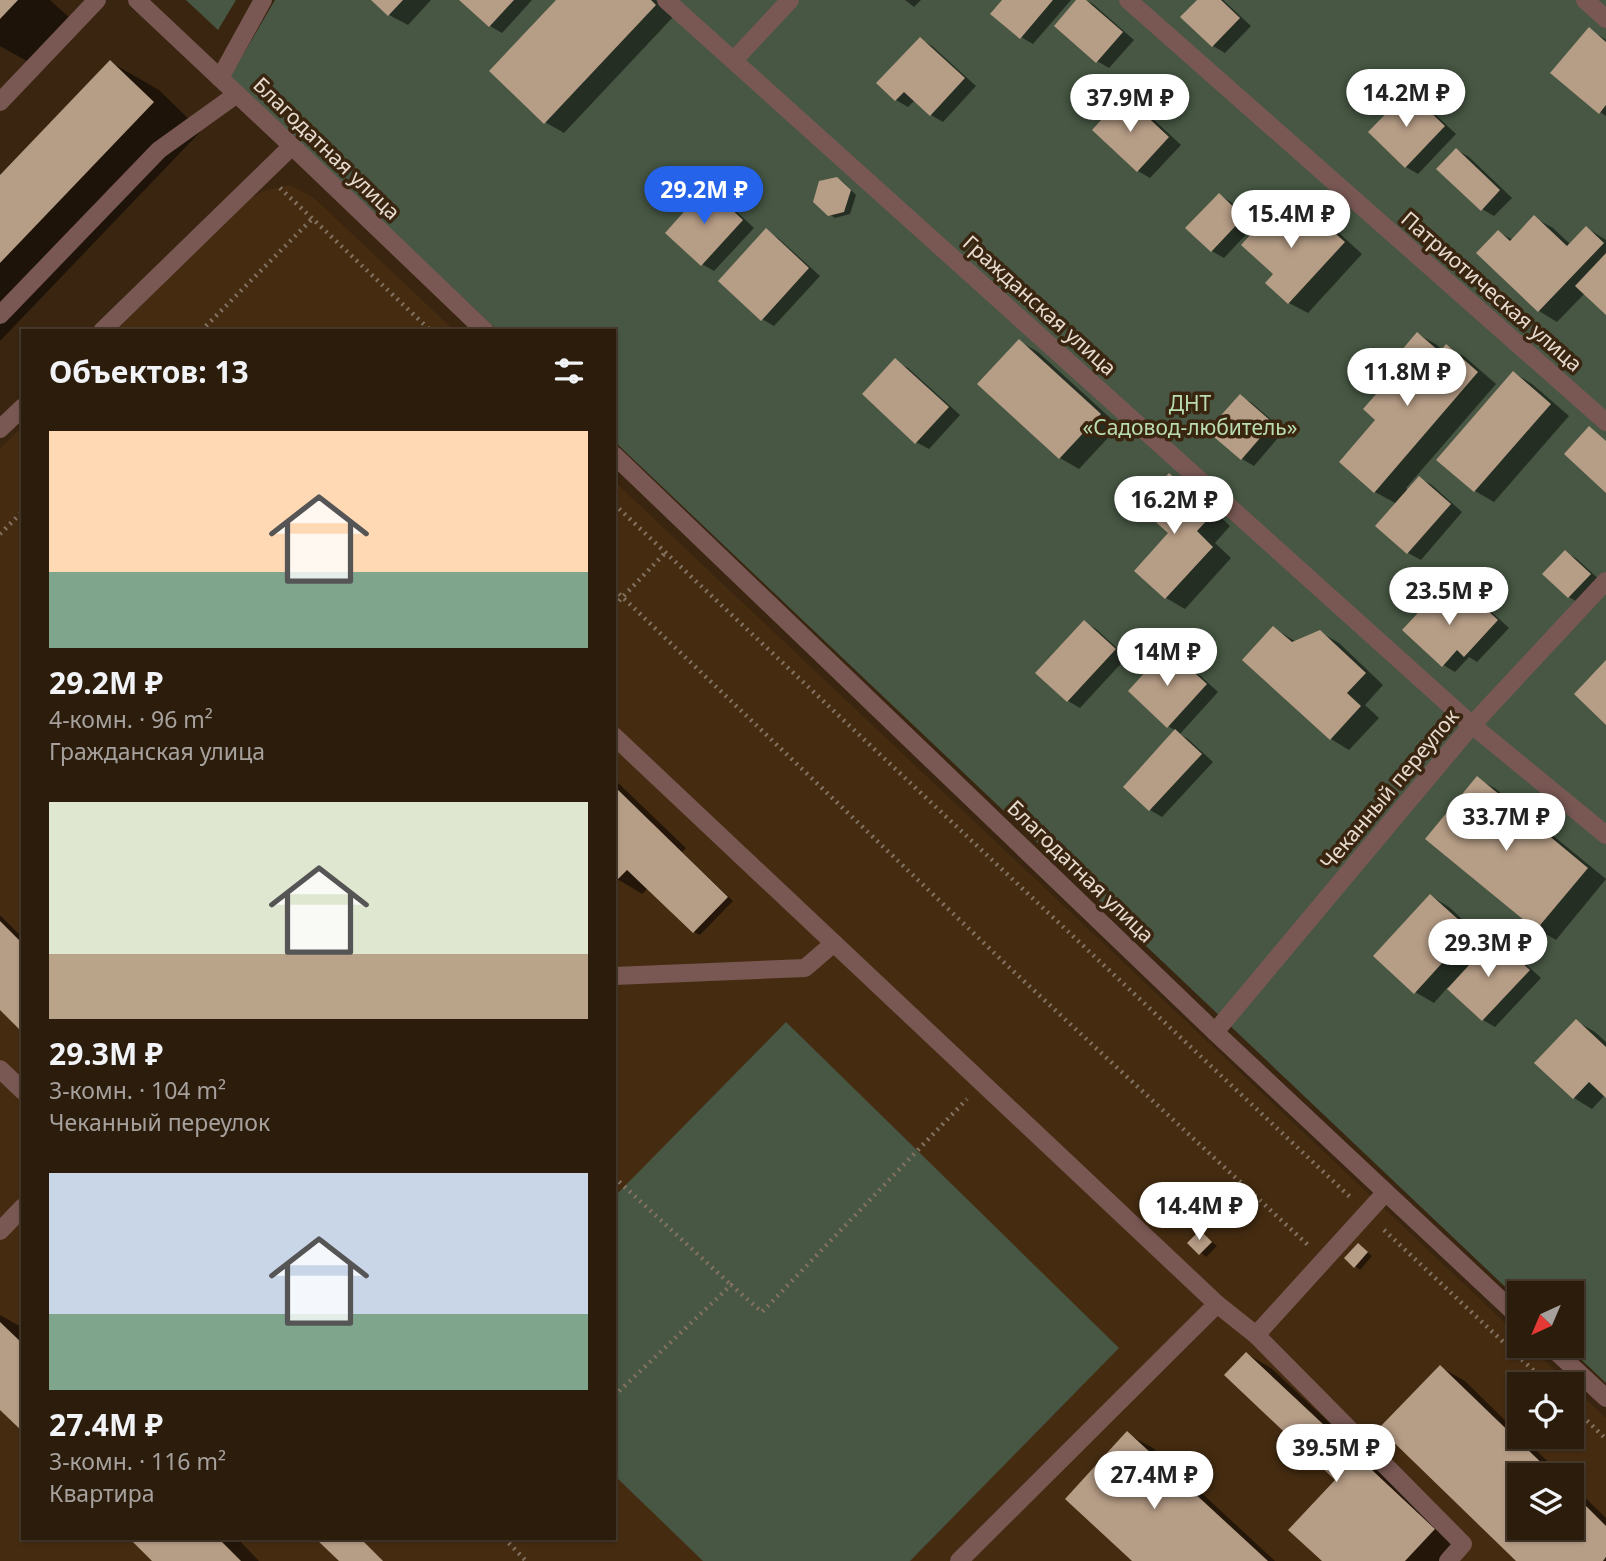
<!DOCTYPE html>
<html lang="ru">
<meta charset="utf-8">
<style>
body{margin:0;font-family:"Noto Sans",sans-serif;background:#37291a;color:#f1f3f6;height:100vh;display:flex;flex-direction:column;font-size:26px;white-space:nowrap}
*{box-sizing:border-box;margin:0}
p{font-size:23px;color:#a6a19d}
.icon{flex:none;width:38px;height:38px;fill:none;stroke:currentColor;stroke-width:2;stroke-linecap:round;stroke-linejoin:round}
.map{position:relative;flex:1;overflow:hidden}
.panel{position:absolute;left:21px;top:329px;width:595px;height:1211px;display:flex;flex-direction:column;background:#2b1c0c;border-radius:0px;box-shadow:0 2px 5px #0004,0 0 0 2px #473a2d}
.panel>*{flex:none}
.needle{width:46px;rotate:224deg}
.fabs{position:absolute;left:1507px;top:1281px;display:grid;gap:14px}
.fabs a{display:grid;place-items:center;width:77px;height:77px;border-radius:0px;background:#2b1c0c;box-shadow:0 2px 5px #0004,0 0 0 2px #473a2d;font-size:35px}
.price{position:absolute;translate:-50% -60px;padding:0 16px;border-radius:24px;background:#fff;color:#222;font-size:23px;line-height:46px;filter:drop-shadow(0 2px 4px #0008)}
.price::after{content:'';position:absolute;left:50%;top:42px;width:21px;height:16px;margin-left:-10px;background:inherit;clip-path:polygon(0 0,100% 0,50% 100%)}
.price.on{background:#2563eb;color:#fff}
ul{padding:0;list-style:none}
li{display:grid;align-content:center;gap:14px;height:371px;padding:0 28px}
li span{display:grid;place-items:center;height:217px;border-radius:0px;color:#555}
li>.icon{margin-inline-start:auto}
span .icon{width:126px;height:126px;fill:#fffc;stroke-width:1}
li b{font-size:30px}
h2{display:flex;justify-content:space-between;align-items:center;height:84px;padding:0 28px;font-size:30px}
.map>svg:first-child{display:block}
.built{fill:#452c11;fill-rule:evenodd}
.green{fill:#475743}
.shadow{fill:#0007}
.building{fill:#b69d86}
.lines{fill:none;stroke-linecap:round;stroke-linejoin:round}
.path{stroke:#837261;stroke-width:4.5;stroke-dasharray:2 5;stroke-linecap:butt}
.minor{stroke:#795854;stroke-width:18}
.labels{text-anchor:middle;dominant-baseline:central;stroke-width:7;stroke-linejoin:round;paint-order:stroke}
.street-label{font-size:21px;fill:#e7dace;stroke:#392510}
.park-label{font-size:21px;fill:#bbdeb1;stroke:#392510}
</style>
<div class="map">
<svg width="1606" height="1561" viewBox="0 0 1606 1561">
<rect width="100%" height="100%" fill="#392510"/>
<!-- built -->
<g class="built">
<path d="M290 185 314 198 455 331H116L242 203 264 191Z"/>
<path d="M23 426V1538H614V481L1519 1336V1346H1529L1570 1384H1519V1437H1572V1386L1606 1418V1561H0V449ZM1519 1475H1572V1528H1519Z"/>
</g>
<!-- green -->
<g class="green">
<path d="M186 0H236L218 30Z"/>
<path d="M275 0H1606V1383L1567 1346H1572V1293H1519V1300L614 441V331H498L230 77Z"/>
<path d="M786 1022 1119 1348 910 1561H703L614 1475V1197Z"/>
</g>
<!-- shadow -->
<g class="shadow">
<path d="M0 0H50L73 21 32 64 0 46Z"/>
<path d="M373 0H431L408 25 389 15Z"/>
<path d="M462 0H532L502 33 490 26Z"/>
<path d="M559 0H656L674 16 564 133 545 122Z"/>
<path d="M905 0H921L914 7Z"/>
<path d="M1004 0H1071L1033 44 1021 37Z"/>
<path d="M1078 0H1085L1093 4 1134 40 1109 68 1097 61Z"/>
<path d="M1199 0H1223L1251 26 1225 53 1213 46 1183 17Z"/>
<path d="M1589 29 1606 40V116L1600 112Z"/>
<path d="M920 39 932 46 976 86 943 122 931 115 915 100 908 107 896 100Z"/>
<path d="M110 62 159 90 201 131 0 341V177Z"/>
<path d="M1408 93 1420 100 1456 134 1418 174 1406 167Z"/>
<path d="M1125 97 1137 104 1181 145 1150 178 1138 171Z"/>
<path d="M1457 150 1469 157 1512 198 1494 216 1482 209Z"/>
<path d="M837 178 843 182 856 195 850 214 835 218 829 214Z"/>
<path d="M707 188 719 195 754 228 714 271 702 264Z"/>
<path d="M1219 195 1231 202 1255 225 1224 258 1212 251Z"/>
<path d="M1281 204 1300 214 1315 228 1321 222 1339 233 1362 254 1308 313 1289 303 1275 274Z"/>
<path d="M1535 218 1553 228 1571 245 1587 228 1606 240V313L1585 293 1557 322 1539 311 1498 232 1513 240Z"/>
<path d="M766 231 778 238 820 276 774 326 762 319Z"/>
<path d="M1418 334 1437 345 1443 351 1447 347 1465 357 1496 384 1406 488 1409 491 1419 478 1432 485 1462 512 1421 560 1408 553 1378 526 1397 504 1375 492 1341 462 1377 420 1393 376Z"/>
<path d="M1019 341 1038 352 1119 426 1079 469 1060 458 979 384Z"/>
<path d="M895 361 908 368 960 415 929 449 916 442Z"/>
<path d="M1514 373 1532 384 1569 416 1494 502 1475 491 1438 460Z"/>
<path d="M1240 396 1252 403 1284 431 1254 466 1242 459Z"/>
<path d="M1169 475 1188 486 1230 526 1215 543 1231 558 1185 609 1166 598 1136 571 1171 533Z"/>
<path d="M1565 552 1577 559 1602 582 1581 604 1569 597Z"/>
<path d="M1441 590 1454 597 1465 608 1473 599 1485 606 1509 628 1477 662 1469 657 1455 672 1443 665Z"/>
<path d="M1084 622 1096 629 1127 657 1080 708 1068 701 1038 673Z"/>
<path d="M1274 628 1296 642 1320 632 1339 643 1383 685 1365 705 1379 718 1349 750 1331 739Z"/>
<path d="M1168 650 1180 657 1218 692 1180 734 1188 739 1213 762 1162 817 1150 810 1176 731 1168 726Z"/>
<path d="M1477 778 1496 789 1606 879 1556 940 1537 929 1427 839Z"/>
<path d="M614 779 686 848 682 852 733 901 700 935 694 932 648 888 642 894 614 877Z"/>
<path d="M1431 896 1449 907 1490 945 1494 940 1507 947 1541 978 1495 1027 1483 1020 1448 987 1434 1003 1415 992Z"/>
<path d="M0 915 23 938V1031L0 1008Z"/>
<path d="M1576 1021 1595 1032 1606 1042V1096L1605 1095 1592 1109 1574 1098Z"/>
<path d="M1200 1232 1217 1246 1206 1257 1189 1243Z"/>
<path d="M1359 1245 1372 1256 1360 1270 1355 1266Z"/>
<path d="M0 1315 23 1328V1430L0 1407Z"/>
<path d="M1247 1354 1271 1368 1459 1544 1443 1561H1324L1338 1480Z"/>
<path d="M1440 1367 1465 1381 1519 1434V1437H1522L1562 1475H1519V1528H1572V1485L1606 1518V1561H1519Z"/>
<path d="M1128 1434 1153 1448 1275 1561H1134Z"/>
<path d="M132 1538H237L259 1561H155Z"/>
</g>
<!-- building -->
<g class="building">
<path d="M0 0H18L0 19Z"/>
<path d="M371 0H403L388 16Z"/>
<path d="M459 0H514L489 27Z"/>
<path d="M556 0H651L656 5 544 124 489 71Z"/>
<path d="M1002 0H1053L1020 39 990 14Z"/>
<path d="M1076 0H1086L1123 32 1096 63 1054 26Z"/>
<path d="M1197 0H1221L1240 18 1212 47 1180 17Z"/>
<path d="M1589 27 1606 42V105L1599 114 1550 73Z"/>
<path d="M920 37 965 78 930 116 904 92 895 101 876 83Z"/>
<path d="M110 60 154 102 0 263V175Z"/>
<path d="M1408 91 1445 126 1405 168 1368 132Z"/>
<path d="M1124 95 1169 137 1137 172 1092 130Z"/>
<path d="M1456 148 1500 190 1481 211 1436 169Z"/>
<path d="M837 177 851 190 844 212 828 216 813 202 819 181Z"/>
<path d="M707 186 743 220 701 266 665 233Z"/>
<path d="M1219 193 1244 217 1211 252 1185 228Z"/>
<path d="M1281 201 1312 229 1320 220 1345 242 1288 304 1265 283 1273 274 1241 245Z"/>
<path d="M1534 215 1567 246 1586 226 1604 243 1538 312 1476 253 1498 230 1510 241Z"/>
<path d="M766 228 809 268 761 321 718 281Z"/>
<path d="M1606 253V315L1575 286Z"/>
<path d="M1417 332 1440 352 1446 344 1478 372 1374 493 1339 462 1375 420 1363 409 1391 377 1384 371Z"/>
<path d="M1019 339 1101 414 1059 459 977 384Z"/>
<path d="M895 358 949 407 915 444 862 394Z"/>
<path d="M1513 371 1551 404 1474 492 1436 460Z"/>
<path d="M1240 394 1273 423 1241 460 1207 431Z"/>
<path d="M1589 426 1606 441V493L1564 454Z"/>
<path d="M1169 473 1213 514 1197 531 1213 547 1165 599 1134 571 1168 533 1138 506Z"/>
<path d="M1419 476 1451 504 1407 554 1375 526Z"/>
<path d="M1565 550 1591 574 1568 598 1542 574Z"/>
<path d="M1441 588 1462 608 1473 597 1498 620 1464 657 1457 650 1442 667 1402 630Z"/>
<path d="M1084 620 1116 649 1067 702 1035 673Z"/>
<path d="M1273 626 1292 642 1320 630 1366 673 1347 693 1361 706 1330 740 1242 660Z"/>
<path d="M1167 648 1207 684 1167 728 1128 691Z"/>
<path d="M1606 660V725L1574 694Z"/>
<path d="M1175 729 1202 754 1149 811 1123 787Z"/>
<path d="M1477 776 1588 868 1536 930 1425 839Z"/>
<path d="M614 786 728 897 693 933 627 870 616 881 614 880Z"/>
<path d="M1430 894 1471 931 1414 994 1373 956Z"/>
<path d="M0 921 23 944V1033L0 1010Z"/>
<path d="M1494 938 1530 970 1482 1021 1447 989Z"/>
<path d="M1576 1019 1606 1047V1098L1589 1082 1573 1099 1534 1063Z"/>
<path d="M1200 1230 1212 1242 1199 1255 1187 1243Z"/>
<path d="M1358 1243 1368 1252 1354 1268 1344 1258Z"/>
<path d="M0 1322 23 1344V1432L0 1410Z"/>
<path d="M1246 1352 1435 1529 1405 1561H1322L1288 1530 1335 1480 1224 1375Z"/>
<path d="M1440 1365 1554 1475H1519V1528H1572V1492L1606 1526V1557L1603 1561H1516L1379 1428Z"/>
<path d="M1127 1431 1268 1561H1132L1065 1499Z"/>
<path d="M129 1538H218L241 1561H152Z"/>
<path d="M315 1538H360L383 1561H339Z"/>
</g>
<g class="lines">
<!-- path -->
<g class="path">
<path d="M280 188 431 331"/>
<path d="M201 331 312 219"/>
<path d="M614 504 1350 1197"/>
<path d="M0 534 23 511"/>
<path d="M614 589 1012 970 1308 1245"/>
<path d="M614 606 666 552"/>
<path d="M614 1177 731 1285"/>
<path d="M1384 1230 1548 1384"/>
<path d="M614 1396 731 1285 762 1312 967 1099"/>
<path d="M1572 1406 1606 1439"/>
<path d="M504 1538 526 1561"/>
</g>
<!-- minor -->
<g class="minor">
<path d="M137 0 292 146 485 331"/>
<path d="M666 0 1472 725 1606 835"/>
<path d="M1128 0 1606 422"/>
<path d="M1585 0 1606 19"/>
<path d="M734 60 790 0"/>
<path d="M220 78 263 0"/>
<path d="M0 102 97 0"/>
<path d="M0 315 159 150 237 94"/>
<path d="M102 331 292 146"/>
<path d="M0 429 23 407"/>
<path d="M614 455 1215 1032 1519 1317"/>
<path d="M614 736 1217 1304"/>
<path d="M614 976 805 968 834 943"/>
<path d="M1215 1032 1472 725 1606 581"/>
<path d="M0 1069 23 1091"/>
<path d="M0 1231 23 1207"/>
<path d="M1256 1335 1385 1193"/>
<path d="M1550 1346 1606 1398"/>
<path d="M959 1561 1217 1304 1256 1335 1463 1544 1448 1561"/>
</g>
</g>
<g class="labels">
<!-- street labels -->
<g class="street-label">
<text transform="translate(327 148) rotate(44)">Благодатная улица</text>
<text transform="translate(1492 291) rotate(41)">Патриотическая улица</text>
<text transform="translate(1040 305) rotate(42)">Гражданская улица</text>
<text transform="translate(1389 789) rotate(-50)">Чеканный переулок</text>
<text transform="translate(1081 871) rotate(44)">Благодатная улица</text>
</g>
<!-- park labels -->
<g class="park-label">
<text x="1190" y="403">ДНТ<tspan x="1190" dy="24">«Садовод-любитель»</tspan></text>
</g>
</g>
</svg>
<div class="fabs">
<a><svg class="needle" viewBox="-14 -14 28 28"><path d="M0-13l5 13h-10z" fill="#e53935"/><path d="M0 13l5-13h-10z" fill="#a6a19d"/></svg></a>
<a><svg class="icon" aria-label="locate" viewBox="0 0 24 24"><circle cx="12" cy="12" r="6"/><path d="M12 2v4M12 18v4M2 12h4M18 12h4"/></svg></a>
<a><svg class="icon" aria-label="layers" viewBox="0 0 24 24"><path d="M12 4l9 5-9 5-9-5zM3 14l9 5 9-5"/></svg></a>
</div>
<b class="price" style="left:1406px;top:129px">14.2M ₽</b>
<b class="price" style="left:1130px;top:134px">37.9M ₽</b>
<b class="price on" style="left:704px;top:226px">29.2M ₽</b>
<b class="price" style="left:1291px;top:250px">15.4M ₽</b>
<b class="price" style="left:1407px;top:408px">11.8M ₽</b>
<b class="price" style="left:1174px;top:536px">16.2M ₽</b>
<b class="price" style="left:1449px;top:627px">23.5M ₽</b>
<b class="price" style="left:1167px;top:688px">14M ₽</b>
<b class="price" style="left:1506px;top:853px">33.7M ₽</b>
<b class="price" style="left:1488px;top:979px">29.3M ₽</b>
<b class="price" style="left:1199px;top:1242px">14.4M ₽</b>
<b class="price" style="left:1336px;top:1484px">39.5M ₽</b>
<b class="price" style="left:1154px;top:1511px">27.4M ₽</b>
<section class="panel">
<h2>Объектов: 13<svg class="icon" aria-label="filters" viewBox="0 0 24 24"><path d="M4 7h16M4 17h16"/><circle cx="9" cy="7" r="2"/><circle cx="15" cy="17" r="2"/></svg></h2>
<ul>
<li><span style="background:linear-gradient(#ffd9b3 65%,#7fa58c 0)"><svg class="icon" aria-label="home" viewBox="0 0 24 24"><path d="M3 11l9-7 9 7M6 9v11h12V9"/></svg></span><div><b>29.2M ₽</b><p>4-комн. · 96 m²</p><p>Гражданская улица</p></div></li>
<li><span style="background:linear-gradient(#dfe7d0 70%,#b9a48a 0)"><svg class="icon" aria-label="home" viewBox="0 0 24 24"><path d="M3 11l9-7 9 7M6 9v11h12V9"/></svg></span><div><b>29.3M ₽</b><p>3-комн. · 104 m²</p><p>Чеканный переулок</p></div></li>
<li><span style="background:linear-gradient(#c9d6e8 65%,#7fa58c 0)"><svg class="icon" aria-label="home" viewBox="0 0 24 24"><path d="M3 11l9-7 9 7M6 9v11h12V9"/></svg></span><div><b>27.4M ₽</b><p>3-комн. · 116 m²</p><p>Квартира</p></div></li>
</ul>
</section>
</div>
